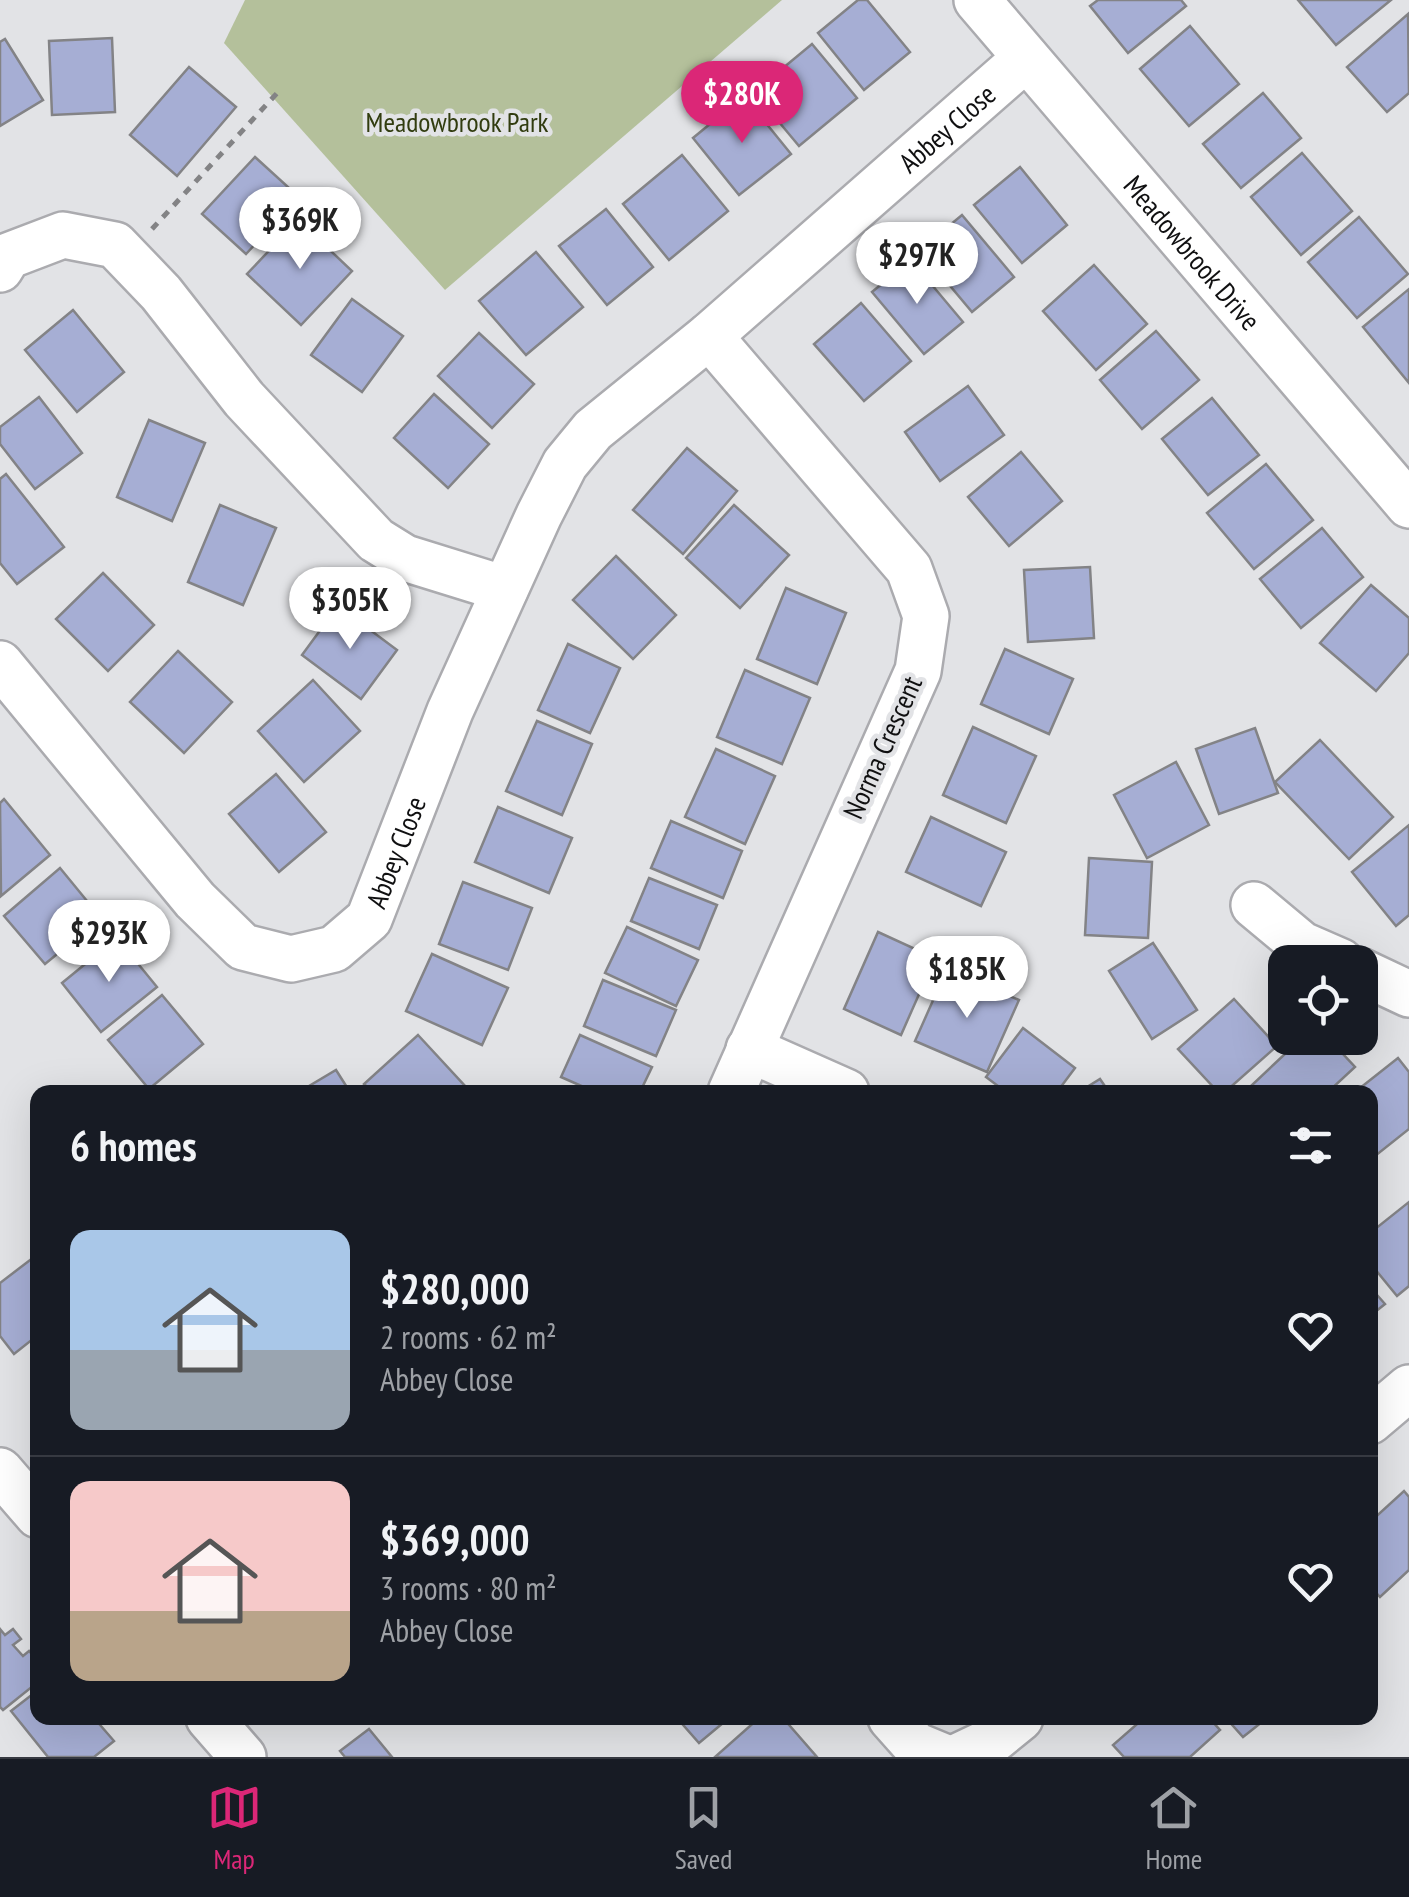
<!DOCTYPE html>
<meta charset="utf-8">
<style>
body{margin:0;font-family:"PT Sans Narrow",sans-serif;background:#20242c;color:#f1f3f6;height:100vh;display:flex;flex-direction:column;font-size:38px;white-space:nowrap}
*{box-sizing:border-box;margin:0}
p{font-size:32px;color:#9ea1a6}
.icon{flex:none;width:55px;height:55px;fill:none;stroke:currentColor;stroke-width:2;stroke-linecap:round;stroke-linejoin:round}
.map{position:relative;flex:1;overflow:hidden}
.side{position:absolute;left:30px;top:1085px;width:1348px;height:640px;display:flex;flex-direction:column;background:#171b24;border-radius:20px;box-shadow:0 10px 40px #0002}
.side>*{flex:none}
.fabs{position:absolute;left:1268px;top:945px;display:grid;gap:20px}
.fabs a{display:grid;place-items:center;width:110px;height:110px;border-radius:20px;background:#171b24;box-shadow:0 10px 40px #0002;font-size:50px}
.price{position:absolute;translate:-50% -85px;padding:0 22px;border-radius:35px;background:#fff;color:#222;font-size:32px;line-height:65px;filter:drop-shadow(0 2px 5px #0008)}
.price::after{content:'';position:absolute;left:50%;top:60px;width:30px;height:22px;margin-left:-15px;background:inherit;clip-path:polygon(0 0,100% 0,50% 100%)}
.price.active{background:#db2777;color:#fff}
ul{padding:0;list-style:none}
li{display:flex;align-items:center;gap:30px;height:250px;padding:0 40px}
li+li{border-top:2px solid #363941}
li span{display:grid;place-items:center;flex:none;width:280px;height:200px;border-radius:20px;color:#555}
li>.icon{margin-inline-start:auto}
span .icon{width:120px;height:120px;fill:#fffc;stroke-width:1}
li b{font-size:42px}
h2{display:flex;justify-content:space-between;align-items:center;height:120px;padding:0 40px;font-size:42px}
.dock{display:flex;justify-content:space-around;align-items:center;height:140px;border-top:2px solid #363941;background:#171b24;font-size:28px;color:#9ea1a6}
.dock a{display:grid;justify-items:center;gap:5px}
.dock .active{color:#db2777}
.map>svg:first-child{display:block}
.green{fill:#b4c09b}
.building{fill:#a6aed4;stroke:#838386;stroke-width:2.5}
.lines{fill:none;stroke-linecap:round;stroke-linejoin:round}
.minor-casing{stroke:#ababaf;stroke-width:50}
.path{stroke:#838385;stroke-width:5;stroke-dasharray:8 8;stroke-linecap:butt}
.minor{stroke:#fff;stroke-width:45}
.labels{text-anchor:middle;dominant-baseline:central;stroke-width:9;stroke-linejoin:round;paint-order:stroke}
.park-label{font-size:28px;fill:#313c0f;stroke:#e2e3e6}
.street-label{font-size:28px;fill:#101011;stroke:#e2e3e6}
</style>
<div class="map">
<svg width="1409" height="1757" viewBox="0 0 1409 1757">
<rect width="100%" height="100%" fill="#e2e3e6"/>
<!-- green -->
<path class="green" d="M245 0H782L445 290 224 43Z"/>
<!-- building -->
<g class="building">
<path d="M858 0H867L910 52 864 90 818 33Z"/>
<path d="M1098 0H1181L1186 6 1128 53 1090 6Z"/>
<path d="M1298 0H1391L1336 45Z"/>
<path d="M1408 14 1409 93 1387 112 1347 67Z"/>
<path d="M1190 26 1239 84 1189 126 1140 69Z"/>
<path d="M112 38 115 112 52 115 49 41Z"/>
<path d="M5 39 43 100 0 126V42Z"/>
<path d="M812 44 857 98 799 146 754 92Z"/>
<path d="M189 67 236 107 177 176 130 135Z"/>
<path d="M1263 93 1301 138 1241 188 1203 144Z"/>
<path d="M744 96 791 154 739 195 693 138Z"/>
<path d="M1302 153 1352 211 1301 255 1251 197Z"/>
<path d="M682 155 728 211 669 260 623 204Z"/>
<path d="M255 157 299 197 246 254 202 214Z"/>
<path d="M1020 167 1067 225 1022 263 974 205Z"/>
<path d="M606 209 653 267 607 305 559 246Z"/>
<path d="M962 215 1014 277 972 312 920 250Z"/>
<path d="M1359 217 1408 274 1357 318 1308 262Z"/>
<path d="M298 220 352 271 301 325 247 274Z"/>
<path d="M536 252 583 307 526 355 479 301Z"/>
<path d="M911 260 963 322 924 354 872 292Z"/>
<path d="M1094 265 1147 324 1096 370 1043 311Z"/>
<path d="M1409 289V383L1363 327Z"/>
<path d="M352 299 403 336 362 392 311 355Z"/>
<path d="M861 303 911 361 864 401 814 344Z"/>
<path d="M73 310 124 372 77 412 25 350Z"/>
<path d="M1156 331 1199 380 1142 429 1100 380Z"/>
<path d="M479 333 534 384 492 428 438 376Z"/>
<path d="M968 386 1004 435 940 481 905 432Z"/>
<path d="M434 394 489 444 448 488 394 438Z"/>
<path d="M39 397 82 453 35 489 0 444V427Z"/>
<path d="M1212 398 1259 455 1208 495 1162 439Z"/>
<path d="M149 420 205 443 172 521 117 497Z"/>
<path d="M687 448 737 491 683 554 633 510Z"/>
<path d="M1021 452 1062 501 1009 546 968 497Z"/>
<path d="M1266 464 1313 520 1254 569 1207 513Z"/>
<path d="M6 474 64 547 17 584 0 563V479Z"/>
<path d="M220 505 276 528 243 605 188 582Z"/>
<path d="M734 505 789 555 740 608 686 558Z"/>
<path d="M1322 528 1363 577 1301 628 1260 579Z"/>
<path d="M616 556 676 615 633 659 573 600Z"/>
<path d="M1090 567 1094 638 1028 642 1024 570Z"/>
<path d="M103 573 154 625 108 671 56 619Z"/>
<path d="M1371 585 1409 618V653L1376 691 1320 643Z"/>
<path d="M786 588 846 613 817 684 757 659Z"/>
<path d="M338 606 397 650 361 699 302 655Z"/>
<path d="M568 644 620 668 590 733 538 710Z"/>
<path d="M1005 649 1073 679 1049 734 981 704Z"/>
<path d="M178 651 232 702 184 753 130 702Z"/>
<path d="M745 670 810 698 782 764 717 737Z"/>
<path d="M313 680 360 731 304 782 258 731Z"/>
<path d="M537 721 592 744 562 815 506 791Z"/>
<path d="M973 727 1036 756 1006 823 943 795Z"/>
<path d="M1255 728 1278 793 1219 814 1196 749Z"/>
<path d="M1320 740 1393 817 1349 859 1275 782Z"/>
<path d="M716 749 775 776 745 844 685 817Z"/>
<path d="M1176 762 1209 825 1147 858 1114 795Z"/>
<path d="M276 774 326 832 279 872 229 814Z"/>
<path d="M4 799 50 855 1 896 0 803Z"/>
<path d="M498 807 572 838 549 893 475 862Z"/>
<path d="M931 817 1006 852 981 906 906 872Z"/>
<path d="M671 821 742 851 723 898 651 868Z"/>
<path d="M1409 825V915L1396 926 1352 872Z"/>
<path d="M1089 858 1152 862 1148 938 1085 935Z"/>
<path d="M60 868 101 918 45 964 4 916Z"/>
<path d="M649 878 717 905 699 949 631 921Z"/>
<path d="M463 882 532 908 508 970 439 944Z"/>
<path d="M627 927 698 960 676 1006 605 973Z"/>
<path d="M878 932 935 958 901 1035 844 1009Z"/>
<path d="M117 938 157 987 101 1032 62 983Z"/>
<path d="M1153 943 1197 1010 1152 1039 1109 971Z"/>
<path d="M432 954 508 988 482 1045 406 1011Z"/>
<path d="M947 969 1019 1000 987 1072 915 1041Z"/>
<path d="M603 980 676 1010 656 1056 584 1026Z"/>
<path d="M162 995 203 1044 149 1089 108 1040Z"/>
<path d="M1234 999 1277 1046 1225 1092H1218L1178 1049Z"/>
<path d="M1023 1028 1075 1068 1057 1092H1006L986 1077Z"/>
<path d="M418 1035 465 1086 458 1092H372L364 1084Z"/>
<path d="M580 1035 652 1067 640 1092H595L561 1077Z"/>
<path d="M1302 1038H1328L1355 1067 1328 1092H1259L1252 1085Z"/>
<path d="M1398 1058 1409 1072V1129L1370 1160V1092H1355Z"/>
<path d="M336 1070 350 1092H299Z"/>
<path d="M1100 1079 1109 1092H1079Z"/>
<path d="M1409 1202V1286L1397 1296 1370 1263V1233Z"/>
<path d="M38 1254V1335L14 1354 0 1336V1283Z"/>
<path d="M1370 1287 1385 1304 1370 1316Z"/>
<path d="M1404 1491 1409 1497V1570L1380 1597 1370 1586V1522Z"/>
<path d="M0 1629 5 1635 13 1629 21 1639 13 1645 23 1656 29 1651 38 1661V1682L3 1710 0 1707Z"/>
<path d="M38 1690V1718H94L114 1741 94 1757H48L11 1711Z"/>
<path d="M677 1718H729L699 1743Z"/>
<path d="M759 1718H783L817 1757H715Z"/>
<path d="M1144 1718H1209L1220 1730 1190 1757H1124L1113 1745Z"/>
<path d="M1226 1718H1267L1243 1737Z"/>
<path d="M369 1729 392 1757H345L340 1751Z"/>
</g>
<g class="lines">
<!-- minor casing -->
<g class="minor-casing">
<g id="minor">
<path id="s1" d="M977 0 1409 505"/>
<path d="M0 269 8 256 63 235 115 245 161 293 244 399 376 540 405 558 505 589"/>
<path d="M709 336 909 569 926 616 918 671 731 1092"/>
<path id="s2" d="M0 664 195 900 243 947 291 959 334 949 369 919 450 711 539 515 565 464 593 430 709 336 1026 58"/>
<path d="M1254 905 1302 945 1341 962"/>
<path d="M1360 971 1409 994"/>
<path d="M749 1049 846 1092"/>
<path d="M1370 1421 1409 1388"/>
<path d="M0 1471 38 1515"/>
<path d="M209 1718 243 1757"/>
<path d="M891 1718 915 1745 944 1757"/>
<path d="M957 1757 993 1740 1020 1718"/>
</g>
</g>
<!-- path -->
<path class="path" d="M152 229 279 91"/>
<!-- minor -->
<use href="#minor" class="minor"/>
</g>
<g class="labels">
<!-- park labels -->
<g class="park-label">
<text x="457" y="121">Meadowbrook Park</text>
</g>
<!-- street labels -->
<g class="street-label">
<text stroke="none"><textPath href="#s2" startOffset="1518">Abbey Close</textPath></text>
<text stroke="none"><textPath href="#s1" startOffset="332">Meadowbrook Drive</textPath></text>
<text transform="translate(882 747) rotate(-66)">Norma Crescent</text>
<text stroke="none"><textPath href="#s2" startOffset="585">Abbey Close</textPath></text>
</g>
</g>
</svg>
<div class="fabs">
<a><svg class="icon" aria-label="locate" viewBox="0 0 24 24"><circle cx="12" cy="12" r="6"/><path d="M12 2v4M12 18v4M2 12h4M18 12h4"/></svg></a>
</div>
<b class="price active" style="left:742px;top:146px">$280K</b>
<b class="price" style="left:300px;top:272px">$369K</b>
<b class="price" style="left:917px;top:307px">$297K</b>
<b class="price" style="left:350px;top:652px">$305K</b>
<b class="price" style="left:109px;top:985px">$293K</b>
<b class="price" style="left:967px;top:1021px">$185K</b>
<section class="side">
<h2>6 homes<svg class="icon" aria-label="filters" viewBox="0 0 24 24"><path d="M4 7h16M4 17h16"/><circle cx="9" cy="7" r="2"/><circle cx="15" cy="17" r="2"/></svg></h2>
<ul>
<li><span style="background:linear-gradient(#a9c7e8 60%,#9aa5b1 0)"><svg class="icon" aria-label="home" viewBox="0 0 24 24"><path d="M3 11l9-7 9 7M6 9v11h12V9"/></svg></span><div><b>$280,000</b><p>2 rooms · 62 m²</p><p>Abbey Close</p></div><svg class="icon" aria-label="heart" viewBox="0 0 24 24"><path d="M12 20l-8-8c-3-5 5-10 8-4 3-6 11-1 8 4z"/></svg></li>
<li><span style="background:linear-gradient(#f6c9c9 65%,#b9a48a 0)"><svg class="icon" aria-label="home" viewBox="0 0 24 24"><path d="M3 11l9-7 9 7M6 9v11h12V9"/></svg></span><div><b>$369,000</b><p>3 rooms · 80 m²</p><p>Abbey Close</p></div><svg class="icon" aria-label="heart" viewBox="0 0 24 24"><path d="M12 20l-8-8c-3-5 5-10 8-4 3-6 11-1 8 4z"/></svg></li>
</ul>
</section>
</div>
<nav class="dock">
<a class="active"><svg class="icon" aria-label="map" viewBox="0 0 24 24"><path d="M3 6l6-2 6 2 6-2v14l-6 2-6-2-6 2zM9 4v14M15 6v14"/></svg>Map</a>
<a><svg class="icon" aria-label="saved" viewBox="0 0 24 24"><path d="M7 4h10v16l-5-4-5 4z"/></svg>Saved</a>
<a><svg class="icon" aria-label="home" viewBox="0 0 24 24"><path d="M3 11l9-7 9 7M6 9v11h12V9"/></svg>Home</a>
</nav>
